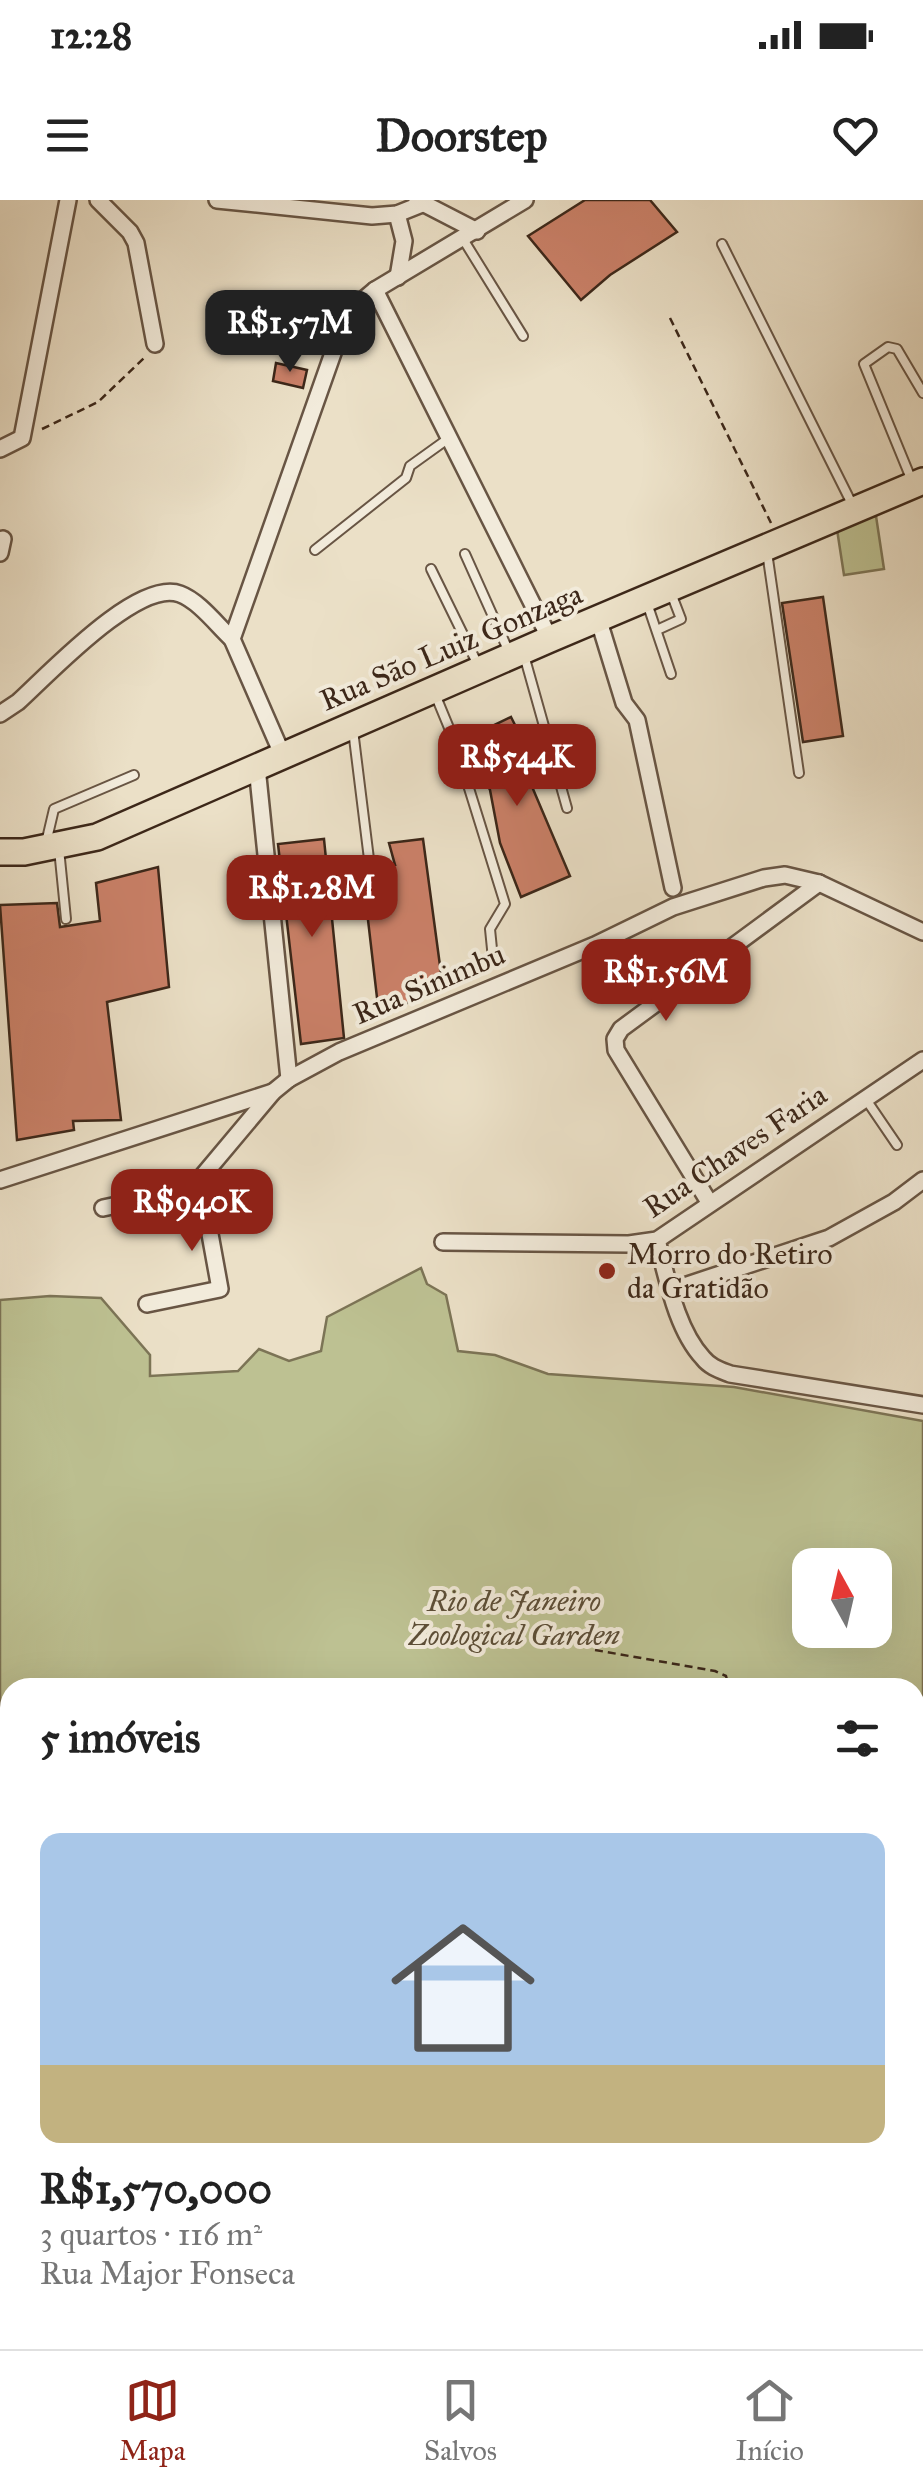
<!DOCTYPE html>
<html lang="pt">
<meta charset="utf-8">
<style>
body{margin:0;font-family:"IM FELL Great Primer",serif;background:#f2f2f2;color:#222;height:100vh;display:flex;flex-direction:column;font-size:38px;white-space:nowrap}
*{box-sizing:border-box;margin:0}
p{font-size:32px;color:#767676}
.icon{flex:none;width:55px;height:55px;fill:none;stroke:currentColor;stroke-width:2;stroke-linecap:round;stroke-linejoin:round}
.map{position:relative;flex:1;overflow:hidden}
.details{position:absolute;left:0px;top:1478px;width:925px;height:672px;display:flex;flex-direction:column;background:#fff;border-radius:30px 30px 0 0;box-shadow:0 10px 40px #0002}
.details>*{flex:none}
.needle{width:65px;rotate:352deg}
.tools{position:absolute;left:792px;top:1348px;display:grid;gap:20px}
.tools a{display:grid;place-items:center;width:100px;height:100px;border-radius:20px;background:#fff;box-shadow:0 10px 40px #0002;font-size:50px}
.price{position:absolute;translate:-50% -85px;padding:0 22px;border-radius:20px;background:#8f2418;color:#fff;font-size:32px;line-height:65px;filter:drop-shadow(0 2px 5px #0008)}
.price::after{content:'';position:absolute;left:50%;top:60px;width:30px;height:22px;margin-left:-15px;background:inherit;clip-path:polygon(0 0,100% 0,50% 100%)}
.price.selected{background:#222;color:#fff}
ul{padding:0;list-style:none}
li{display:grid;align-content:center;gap:20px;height:530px;padding:0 40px}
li+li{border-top:2px solid #e0e0e0}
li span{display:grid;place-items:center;height:310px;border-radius:20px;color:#555}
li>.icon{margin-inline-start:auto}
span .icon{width:180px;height:180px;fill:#fffc;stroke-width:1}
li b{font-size:42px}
h2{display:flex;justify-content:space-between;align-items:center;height:120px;padding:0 40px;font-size:42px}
.status{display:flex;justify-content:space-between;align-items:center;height:70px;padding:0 50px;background:#fff;direction:ltr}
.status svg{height:28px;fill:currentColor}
header{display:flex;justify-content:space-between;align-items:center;height:130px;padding:0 40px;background:#fff;font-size:45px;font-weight:800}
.tab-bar{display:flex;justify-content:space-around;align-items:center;height:140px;border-top:2px solid #e0e0e0;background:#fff;font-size:28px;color:#767676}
.tab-bar a{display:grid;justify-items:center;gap:5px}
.tab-bar .selected{color:#8f2418}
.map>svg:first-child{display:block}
.green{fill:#bdc192;stroke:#7c7456;stroke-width:2.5;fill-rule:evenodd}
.building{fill:#ca8068;stroke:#3c2719;stroke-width:2.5}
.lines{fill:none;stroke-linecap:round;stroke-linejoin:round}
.service-casing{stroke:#685544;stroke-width:12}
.minor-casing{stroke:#685544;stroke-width:20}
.primary-casing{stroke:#3c2719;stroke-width:30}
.path{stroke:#3c2719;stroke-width:2.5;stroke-dasharray:8 5;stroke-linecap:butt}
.service{stroke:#f2ebdb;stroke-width:8}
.minor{stroke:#f2ebdb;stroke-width:15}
.primary{stroke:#ebe0c7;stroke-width:25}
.poi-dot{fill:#8f2418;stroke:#f2ebdb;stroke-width:4}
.labels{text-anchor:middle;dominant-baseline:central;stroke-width:8;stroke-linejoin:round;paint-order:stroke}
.street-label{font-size:30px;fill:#3c2719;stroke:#f2ebdb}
.poi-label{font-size:30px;fill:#3c2719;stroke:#f2ebdb;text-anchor:start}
.park-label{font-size:30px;font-style:italic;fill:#5c4e37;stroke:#f2ebdb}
</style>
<div class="status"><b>12:28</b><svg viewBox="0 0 49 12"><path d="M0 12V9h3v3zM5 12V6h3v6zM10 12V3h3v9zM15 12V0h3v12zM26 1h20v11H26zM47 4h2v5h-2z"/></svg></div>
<header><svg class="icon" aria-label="menu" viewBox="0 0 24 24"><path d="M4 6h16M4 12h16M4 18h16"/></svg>Doorstep<svg class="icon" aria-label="heart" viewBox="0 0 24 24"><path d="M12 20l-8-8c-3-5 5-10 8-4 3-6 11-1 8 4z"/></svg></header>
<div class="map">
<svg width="923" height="2149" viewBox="0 0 923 2149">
<rect width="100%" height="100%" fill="#ebe0c7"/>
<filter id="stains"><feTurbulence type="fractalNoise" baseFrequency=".002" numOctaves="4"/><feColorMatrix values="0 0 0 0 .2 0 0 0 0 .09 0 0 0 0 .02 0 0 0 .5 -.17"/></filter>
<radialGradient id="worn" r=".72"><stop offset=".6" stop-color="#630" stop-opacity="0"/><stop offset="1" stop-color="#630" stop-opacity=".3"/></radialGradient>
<!-- green -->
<g class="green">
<path d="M876 316 884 369 844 375 836 323Z"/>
<path d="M421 1068 427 1084 446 1095 458 1151 495 1155 548 1174 734 1187 923 1221V2005L915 2006V1488H10V1649L0 1656V1100L50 1096 101 1098 150 1155V1176L238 1171 259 1149 289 1161 321 1151 327 1117ZM810 1365H875V1430H810Z"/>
</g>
<!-- building -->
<g class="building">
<path d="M585 0H650L677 32 610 75 581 100 528 36Z"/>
<path d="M276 163 307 170 303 188 273 181Z"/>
<path d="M823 397 843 536 803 542 782 403Z"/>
<path d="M511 517 525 545 516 549 570 676 521 697 500 643 490 590 463 540Z"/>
<path d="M324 639 344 838 301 844 278 644Z"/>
<path d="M423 639 443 788 379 815 362 668 395 665 389 643Z"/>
<path d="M158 667 169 787 107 802 121 920 73 921 74 930 17 940 0 705 57 703 60 727 100 721 96 683Z"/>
</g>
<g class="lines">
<!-- service casing -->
<g class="service-casing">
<g id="service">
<path d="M463 39 523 136"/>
<path d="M722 44 853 306"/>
<path d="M912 281 864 164 888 147 897 149 923 193"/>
<path d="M315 350 406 278 410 266 449 238"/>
<path d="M767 352 799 573"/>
<path d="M465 354 509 452"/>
<path d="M431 369 478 465"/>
<path d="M647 403 671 474"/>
<path d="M657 430 681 419 671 393"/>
<path d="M524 455 567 608"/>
<path d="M435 494 454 540 505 704 490 729 493 759"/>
<path d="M353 530 369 659"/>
<path d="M46 643 54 609 134 575"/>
<path d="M59 649 66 719"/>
<path d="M865 898 897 945"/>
</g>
</g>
<!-- minor casing -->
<g class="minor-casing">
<g id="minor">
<path d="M98 0 130 32 136 43 155 144"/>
<path d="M217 0 372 16 397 14 422 4"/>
<path d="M417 0 477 31"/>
<path d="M397 14 404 41 398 77"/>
<path d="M375 90 550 439"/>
<path d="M0 249 22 238 68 0"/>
<path d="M0 353 3 339"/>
<path d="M598 418 624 503 637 520 673 688"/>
<path d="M0 514 18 502C48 475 138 378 180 394 199 401 217 425 232 439"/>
<path d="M283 556 232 439 344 122 356 106 375 90 525 0"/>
<path d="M257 567 289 879"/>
<path d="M0 980 273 892"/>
<path d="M709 1002 616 850 615 839 621 829 819 683"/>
<path d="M103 1008 169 994 200 979 273 892 289 879 339 852 595 745 673 707 764 678 785 675 819 683 923 732"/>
<path d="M657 1040C667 1077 676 1129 703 1158 710 1167 720 1170 730 1174L923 1205"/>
<path d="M443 1042 629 1044 657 1040 923 860"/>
<path d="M672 1090 829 1038 894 1002 923 980"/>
<path d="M147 1104 220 1089 200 979"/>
<path d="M0 1674 10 1672"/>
<path d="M0 1760 10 1756"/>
<path d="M0 1896 10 1914"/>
<path d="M915 2000 923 1998"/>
<path d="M73 2140 74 2149"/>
<path d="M203 2140 205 2149"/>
<path d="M26 2149 36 2140"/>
<path d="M170 2149 192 2140"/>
</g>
</g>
<!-- primary casing -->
<g class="primary-casing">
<path id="primary" d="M0 652H24L97 637 550 439 923 281"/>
</g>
<!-- path -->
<g class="path">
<path d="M670 118 771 323"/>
<path d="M42 229 98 202 145 157"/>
<path d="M595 1450 715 1471 726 1476 729 1488"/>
<path d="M915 1584 923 1582"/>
</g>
<!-- service -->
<use href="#service" class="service"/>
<!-- minor -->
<use href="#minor" class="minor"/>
<!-- primary -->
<use href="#primary" class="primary"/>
</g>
<!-- markers -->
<circle class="poi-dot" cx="607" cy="1071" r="10"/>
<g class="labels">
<!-- street labels -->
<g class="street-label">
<text transform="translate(451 447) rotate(-23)">Rua São Luiz Gonzaga</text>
<text transform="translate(429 784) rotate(-23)">Rua Sinimbu</text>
<text transform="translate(735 951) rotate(-34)">Rua Chaves Faria</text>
</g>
<!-- poi labels -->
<g class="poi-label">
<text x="627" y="1054">Morro do Retiro<tspan x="627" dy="34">da Gratidão</tspan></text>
</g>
<!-- park labels -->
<g class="park-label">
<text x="514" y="1401">Rio de Janeiro<tspan x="514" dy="34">Zoological Garden</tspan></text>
</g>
</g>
<rect width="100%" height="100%" filter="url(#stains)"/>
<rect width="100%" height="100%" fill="url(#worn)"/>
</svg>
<div class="tools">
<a><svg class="needle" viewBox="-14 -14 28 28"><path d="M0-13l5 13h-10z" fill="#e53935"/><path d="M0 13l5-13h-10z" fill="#767676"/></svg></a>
</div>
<b class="price selected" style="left:290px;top:175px">R$1.57M</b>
<b class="price" style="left:517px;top:609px">R$544K</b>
<b class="price" style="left:312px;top:740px">R$1.28M</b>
<b class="price" style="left:666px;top:824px">R$1.56M</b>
<b class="price" style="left:192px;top:1054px">R$940K</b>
<section class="details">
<h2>5 imóveis<svg class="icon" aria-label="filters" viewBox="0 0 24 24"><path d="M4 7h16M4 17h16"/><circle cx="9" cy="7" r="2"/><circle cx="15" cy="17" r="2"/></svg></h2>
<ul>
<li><span style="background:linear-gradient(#a9c7e8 75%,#c2b280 0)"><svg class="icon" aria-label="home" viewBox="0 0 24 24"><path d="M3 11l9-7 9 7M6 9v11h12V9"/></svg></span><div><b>R$1,570,000</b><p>3 quartos · 116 m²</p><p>Rua Major Fonseca</p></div></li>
</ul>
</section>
</div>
<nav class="tab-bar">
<a class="selected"><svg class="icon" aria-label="map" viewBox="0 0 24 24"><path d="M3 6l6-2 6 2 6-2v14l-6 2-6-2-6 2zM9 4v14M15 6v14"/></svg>Mapa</a>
<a><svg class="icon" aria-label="saved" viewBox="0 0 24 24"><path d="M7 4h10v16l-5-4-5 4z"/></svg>Salvos</a>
<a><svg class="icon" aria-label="home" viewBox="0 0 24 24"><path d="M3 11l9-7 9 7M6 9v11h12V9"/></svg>Início</a>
</nav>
